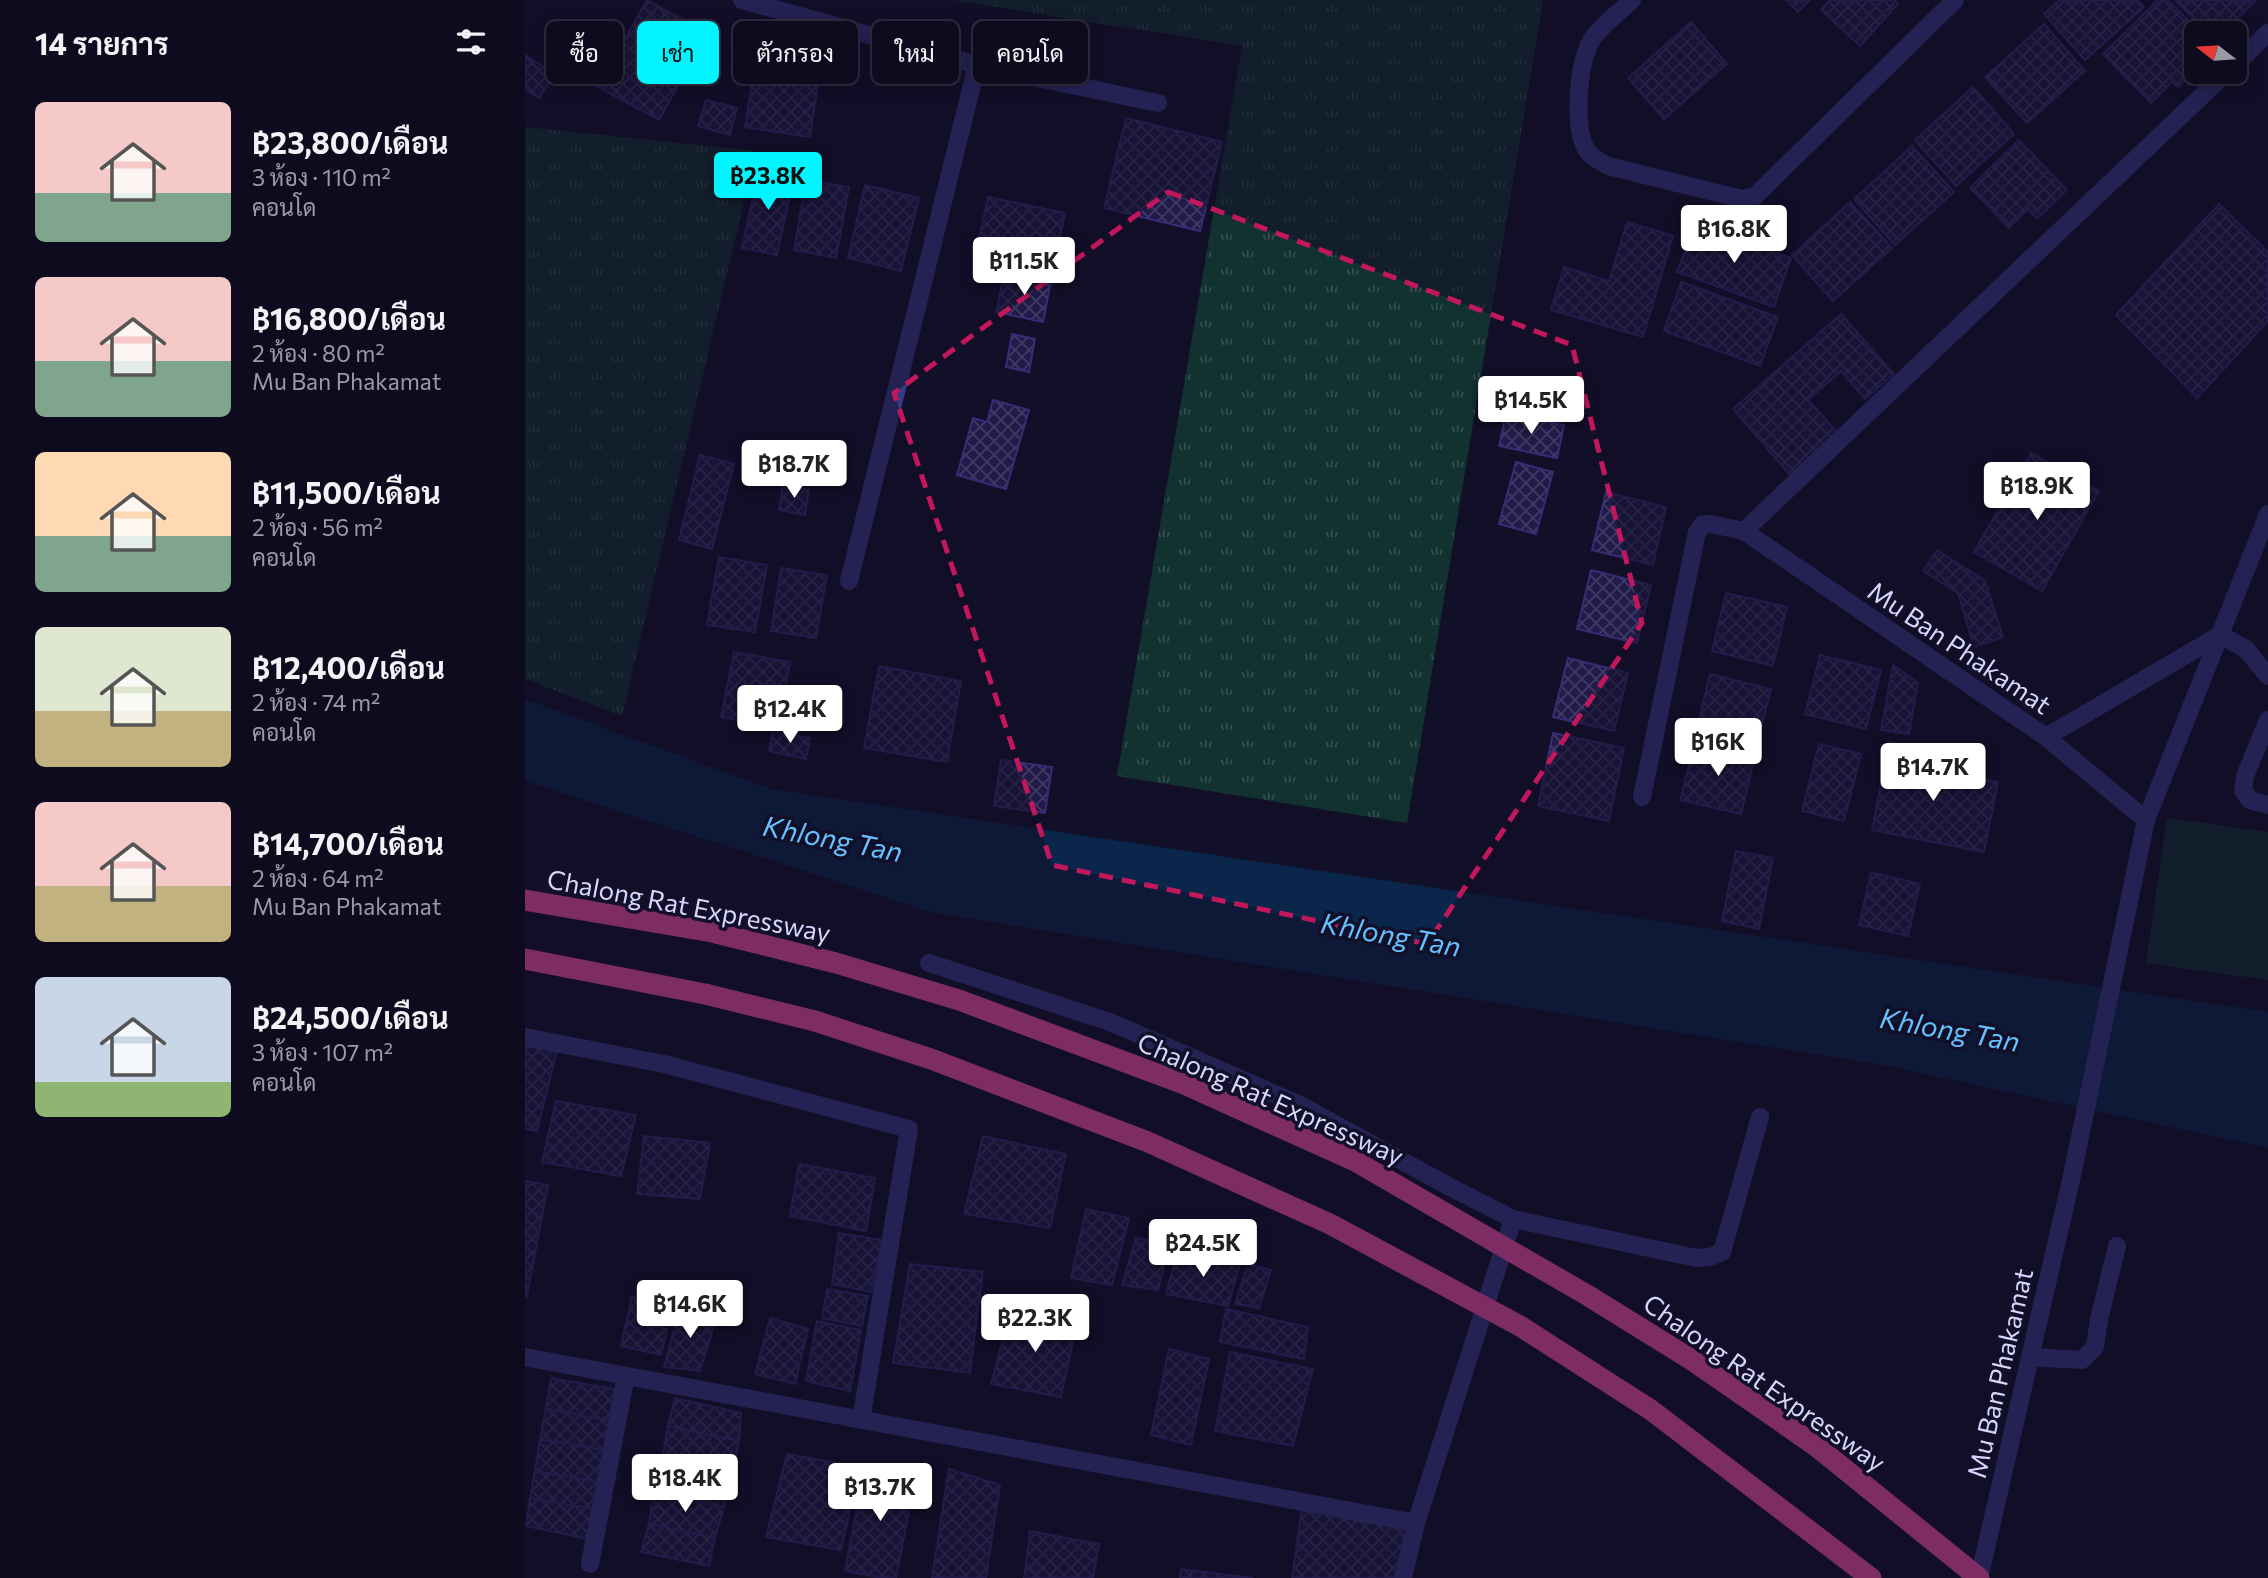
<!DOCTYPE html>
<html lang="th">
<meta charset="utf-8">
<style>
body{margin:0;font-family:Commissioner,Sarabun,sans-serif;background:#1c192b;color:#f1f3f6;height:100vh;display:flex;flex-direction:column;font-size:26px;white-space:nowrap}
*{box-sizing:border-box;margin:0}
p{font-size:23px;color:#9b9ba4}
.icon{flex:none;width:38px;height:38px;fill:none;stroke:currentColor;stroke-width:2;stroke-linecap:round;stroke-linejoin:round}
.map{position:relative;flex:1;overflow:hidden}
.panel{display:flex;flex-direction:column;background:#0e0b1e;width:525px}
.panel>*{flex:none}
.top-card{position:absolute;left:21px;top:21px;width:665px;height:63px;display:flex;gap:14px}
.needle{width:46px;rotate:287deg}
.fabs{position:absolute;left:1659px;top:21px;display:grid;gap:14px}
.fabs a{display:grid;place-items:center;width:63px;height:63px;border-radius:10px;background:#0e0b1e;box-shadow:0 4px 18px #0003,0 0 0 2px #2e2b3c;font-size:35px}
.price{position:absolute;translate:-50% -60px;padding:0 16px;border-radius:7px;background:#fff;color:#222;font-size:23px;line-height:46px;filter:drop-shadow(0 2px 4px #0008)}
.price::after{content:'';position:absolute;left:50%;top:42px;width:21px;height:16px;margin-left:-10px;background:inherit;clip-path:polygon(0 0,100% 0,50% 100%)}
.price.selected{background:#02f4ff;color:#111}
ul{padding:0;list-style:none}
li{display:flex;align-items:center;gap:21px;height:175px;padding:0 35px}
li span{display:grid;place-items:center;flex:none;width:196px;height:140px;border-radius:10px;color:#555}
li>.icon{margin-inline-start:auto}
span .icon{width:84px;height:84px;fill:#fffc;stroke-width:1}
li b{font-size:30px}
h2{display:flex;justify-content:space-between;align-items:center;height:84px;padding:0 35px;font-size:30px}
.chip{padding:0 24px;border-radius:10px;background:#0e0b1e;box-shadow:0 4px 18px #0003,0 0 0 2px #2e2b3c;font-size:24px;line-height:63px}
.chip.selected{background:#02f4ff;color:#111}
main{display:flex;flex:1;min-height:0}
.map>svg:first-child{display:block}
.grass{fill:url(#grass-tufts)}
.pitch{fill:#12322f}
.water{fill:#0b264b}
.building{fill:url(#building-cross-hatch);stroke:#372c76;stroke-width:2}
.lines{fill:none;stroke-linecap:round;stroke-linejoin:round}
.street{stroke:#393b88;stroke-width:18}
.highway-bridge{stroke:#ff51ae;stroke-width:21}
.marked{fill:none;stroke:#c2185b;stroke-width:5;stroke-dasharray:14 9;stroke-linejoin:round}
.labels{text-anchor:middle;dominant-baseline:central;stroke-width:7;stroke-linejoin:round;paint-order:stroke}
.street-label{font-size:26px;fill:#d8d6ff;stroke:#120f28}
.water-label{font-size:28px;font-style:italic;fill:#64c0ff;stroke:#120f28}
</style>
<main>
<section class="panel">
<h2>14 รายการ<svg class="icon" aria-label="filters" viewBox="0 0 24 24"><path d="M4 7h16M4 17h16"/><circle cx="9" cy="7" r="2"/><circle cx="15" cy="17" r="2"/></svg></h2>
<ul>
<li><span style="background:linear-gradient(#f6c9c9 65%,#7fa58c 0)"><svg class="icon" aria-label="home" viewBox="0 0 24 24"><path d="M3 11l9-7 9 7M6 9v11h12V9"/></svg></span><div><b>฿23,800/เดือน</b><p>3 ห้อง · 110 m²</p><p>คอนโด</p></div></li>
<li><span style="background:linear-gradient(#f6c9c9 60%,#7fa58c 0)"><svg class="icon" aria-label="home" viewBox="0 0 24 24"><path d="M3 11l9-7 9 7M6 9v11h12V9"/></svg></span><div><b>฿16,800/เดือน</b><p>2 ห้อง · 80 m²</p><p>Mu Ban Phakamat</p></div></li>
<li><span style="background:linear-gradient(#ffd9b3 60%,#7fa58c 0)"><svg class="icon" aria-label="home" viewBox="0 0 24 24"><path d="M3 11l9-7 9 7M6 9v11h12V9"/></svg></span><div><b>฿11,500/เดือน</b><p>2 ห้อง · 56 m²</p><p>คอนโด</p></div></li>
<li><span style="background:linear-gradient(#dfe7d0 60%,#c2b280 0)"><svg class="icon" aria-label="home" viewBox="0 0 24 24"><path d="M3 11l9-7 9 7M6 9v11h12V9"/></svg></span><div><b>฿12,400/เดือน</b><p>2 ห้อง · 74 m²</p><p>คอนโด</p></div></li>
<li><span style="background:linear-gradient(#f6c9c9 60%,#c2b280 0)"><svg class="icon" aria-label="home" viewBox="0 0 24 24"><path d="M3 11l9-7 9 7M6 9v11h12V9"/></svg></span><div><b>฿14,700/เดือน</b><p>2 ห้อง · 64 m²</p><p>Mu Ban Phakamat</p></div></li>
<li><span style="background:linear-gradient(#c9d6e8 75%,#8fb573 0)"><svg class="icon" aria-label="home" viewBox="0 0 24 24"><path d="M3 11l9-7 9 7M6 9v11h12V9"/></svg></span><div><b>฿24,500/เดือน</b><p>3 ห้อง · 107 m²</p><p>คอนโด</p></div></li>
</ul>
</section>
<div class="map">
<svg width="1743" height="1578" viewBox="0 0 1743 1578">
<defs>
<pattern id="grass-tufts" width="24" height="20" patternUnits="userSpaceOnUse" patternTransform="scale(1.75)"><rect width="24" height="20" fill="#12322f"/><path d="M3 7l-1-3M5 7V3M7 7l1-3M15 17l-1-3M17 17v-4M19 17l1-3" fill="none" stroke="#344f4e"/></pattern>
<pattern id="building-cross-hatch" width="8" height="8" patternUnits="userSpaceOnUse" patternTransform="scale(1.75)"><rect width="8" height="8" fill="#211b49"/><path d="M0 0l8 8M0 8l8-8" fill="none" stroke="#403b64"/></pattern>
</defs>
<rect width="100%" height="100%" fill="#120f28"/>
<!-- grass -->
<g class="grass">
<path d="M427 0H1018L882 823 592 776 717 46Z"/>
<path d="M0 127 231 151 97 716 0 679Z"/>
</g>
<!-- pitch -->
<path class="pitch" d="M1642 818 1743 832V980L1621 963Z"/>
<!-- water -->
<path class="water" d="M0 699 246 789 1743 1012V1148L1358 1065 410 913 0 781Z"/>
<!-- building -->
<g class="building">
<path d="M122 0 182 33 134 120 62 81 89 31 101 37Z"/>
<path d="M1261 0H1285L1273 12Z"/>
<path d="M1305 0H1369L1373 4 1335 46 1296 10Z"/>
<path d="M1534 0H1612L1619 7 1560 60 1519 14Z"/>
<path d="M1633 0H1643L1676 33H1671V72H1680L1669 83 1664 76 1653 87 1647 82 1626 103 1578 54Z"/>
<path d="M1650 0H1731L1698 33H1683Z"/>
<path d="M1166 22 1202 64 1139 119 1103 78Z"/>
<path d="M1519 24 1560 71 1502 123 1460 77Z"/>
<path d="M0 55 30 74 14 98 0 89Z"/>
<path d="M229 68 294 78 285 137 220 127Z"/>
<path d="M1448 87 1489 134 1431 186 1390 140Z"/>
<path d="M181 100 212 108 205 135 173 126Z"/>
<path d="M601 118 697 142 675 231 579 208Z"/>
<path d="M1494 140 1542 190 1512 219 1503 209 1484 228 1445 188Z"/>
<path d="M1387 146 1429 192 1370 245 1329 199Z"/>
<path d="M234 169 269 177 252 255 217 248Z"/>
<path d="M281 180 324 187 311 258 269 250Z"/>
<path d="M340 185 394 198 376 271 323 258Z"/>
<path d="M463 197 540 213 526 281 448 265Z"/>
<path d="M1325 202 1367 248 1308 301 1267 255Z"/>
<path d="M1694 204 1743 252V321L1672 398 1591 315Z"/>
<path d="M1102 222 1148 236 1118 337 1026 310 1039 267 1084 281Z"/>
<path d="M1170 223 1266 258 1249 307 1152 272Z"/>
<path d="M480 271 526 281 518 322 471 312Z"/>
<path d="M1156 282 1253 317 1235 366 1139 331Z"/>
<path d="M1316 314 1369 374 1340 399 1316 371 1283 400 1313 433 1265 475 1208 409Z"/>
<path d="M487 334 510 339 504 372 481 367Z"/>
<path d="M468 400 504 410 481 489 432 475 448 418 462 422Z"/>
<path d="M981 413 1039 425 1032 458 974 446Z"/>
<path d="M1506 453 1574 491 1517 591 1449 552Z"/>
<path d="M175 455 209 464 187 549 154 540Z"/>
<path d="M991 462 1028 472 1011 534 974 524Z"/>
<path d="M258 485 284 490 280 515 254 510Z"/>
<path d="M1081 492 1141 507 1128 565 1067 550Z"/>
<path d="M1412 550 1460 581 1478 637 1449 647 1433 593 1398 571Z"/>
<path d="M194 557 242 565 230 632 182 625Z"/>
<path d="M256 568 302 575 291 638 246 631Z"/>
<path d="M1066 570 1126 585 1112 643 1052 629Z"/>
<path d="M1201 593 1262 607 1248 666 1187 651Z"/>
<path d="M209 652 265 662 253 728 196 717Z"/>
<path d="M1295 655 1356 670 1341 729 1280 714Z"/>
<path d="M1043 658 1103 673 1089 731 1028 717Z"/>
<path d="M1368 665 1393 683 1384 734 1356 730Z"/>
<path d="M354 666 436 681 422 762 339 748Z"/>
<path d="M1185 674 1246 689 1231 748 1171 732Z"/>
<path d="M248 731 285 738 281 759 244 751Z"/>
<path d="M1028 733 1099 748 1084 821 1013 806Z"/>
<path d="M1170 742 1230 756 1216 814 1155 800Z"/>
<path d="M1364 742 1394 748 1390 765 1473 782 1459 852 1347 830Z"/>
<path d="M1294 744 1336 754 1319 821 1277 811Z"/>
<path d="M476 760 527 767 520 813 469 806Z"/>
<path d="M1211 851 1248 858 1234 929 1197 921Z"/>
<path d="M1346 872 1395 884 1383 936 1334 925Z"/>
<path d="M0 1043 32 1050 12 1131 0 1129Z"/>
<path d="M31 1101 111 1115 96 1176 17 1162Z"/>
<path d="M119 1136 185 1143 175 1199 112 1194Z"/>
<path d="M458 1136 541 1154 525 1228 439 1214Z"/>
<path d="M274 1164 350 1178 341 1231 265 1216Z"/>
<path d="M0 1181 23 1185 2 1296H0Z"/>
<path d="M561 1209 604 1218 587 1285 546 1278Z"/>
<path d="M314 1233 357 1240 346 1292 307 1284Z"/>
<path d="M611 1238 645 1244 633 1290 597 1285Z"/>
<path d="M653 1251 715 1264 703 1306 641 1294Z"/>
<path d="M385 1264 458 1272 445 1373 368 1363Z"/>
<path d="M723 1264 746 1270 734 1308 710 1304Z"/>
<path d="M302 1289 343 1296 337 1326 297 1318Z"/>
<path d="M107 1296 148 1303 136 1355 96 1346Z"/>
<path d="M155 1307 192 1316 175 1371 139 1367Z"/>
<path d="M701 1309 783 1327 779 1359 695 1342Z"/>
<path d="M485 1312 552 1323 536 1397 466 1384Z"/>
<path d="M245 1318 283 1329 270 1384 230 1374Z"/>
<path d="M292 1321 336 1330 325 1391 281 1381Z"/>
<path d="M644 1349 684 1359 666 1445 626 1435Z"/>
<path d="M705 1352 788 1369 768 1446 690 1431Z"/>
<path d="M26 1378 90 1389 85 1421 21 1409Z"/>
<path d="M150 1398 216 1413 214 1441 143 1426Z"/>
<path d="M21 1409 85 1421 79 1450 15 1439Z"/>
<path d="M143 1426 214 1441 208 1471 138 1454Z"/>
<path d="M15 1439 79 1450 73 1482 10 1471Z"/>
<path d="M138 1454 208 1471 199 1507 129 1490Z"/>
<path d="M262 1454 335 1467 316 1550 241 1537Z"/>
<path d="M340 1467 391 1476 371 1578H357L320 1571Z"/>
<path d="M424 1469 475 1485 461 1578H407Z"/>
<path d="M10 1471 73 1482 69 1509 5 1498Z"/>
<path d="M129 1490 199 1507 190 1538 124 1524Z"/>
<path d="M5 1498 69 1509 63 1539 1 1526Z"/>
<path d="M777 1507 883 1531 871 1578H767Z"/>
<path d="M124 1524 190 1538 184 1566 116 1552Z"/>
<path d="M505 1531 574 1544 568 1578H499Z"/>
<path d="M656 1569 728 1578H655Z"/>
</g>
<g class="lines">
<!-- street -->
<g class="street">
<path d="M217 0 452 65 633 103"/>
<path d="M1107 0C1095 12 1077 24 1068 38 1053 59 1049 122 1059 145 1063 155 1074 161 1083 166L1217 199 1229 197 1430 0"/>
<path d="M1710 65 1743 33"/>
<path d="M1219 531 1702 72"/>
<path d="M324 581 452 65"/>
<path d="M1695 635 1721 649 1743 676"/>
<path d="M1743 720 1720 776 1718 791 1725 800 1743 805"/>
<path d="M1521 737 1621 820"/>
<path d="M1117 797 1172 532 1178 524H1186L1219 531 1521 737 1695 635"/>
<path d="M404 963 585 1022 773 1104 925 1187 988 1219 1171 1258 1185 1257 1197 1252 1235 1117"/>
<path d="M0 1037 139 1064 384 1129 336 1420"/>
<path d="M0 1357 891 1523"/>
<path d="M1505 1357 1557 1360 1570 1347 1574 1319 1592 1246"/>
<path d="M65 1564 101 1376"/>
<path d="M878 1578 891 1523 988 1219"/>
<path d="M1454 1578 1546 1180 1621 820 1743 514"/>
</g>
<!-- highway-bridge -->
<g class="highway-bridge">
<path d="M0 900 187 932 311 963 434 1000 659 1084 830 1161 1062 1295 1167 1360 1291 1446 1454 1578"/>
<path d="M0 959 180 994 290 1021 406 1059 623 1142 805 1224 995 1326 1126 1410 1346 1578"/>
</g>
</g>
<!-- marked area -->
<path d="M0 0H1743V1578H0ZM643 192 1047 345 1117 623 902 944 527 865 369 393Z" fill="#120f28" fill-opacity=".55" fill-rule="evenodd"/>
<path class="marked" d="M643 192 1047 345 1117 623 902 944 527 865 369 393Z"/>
<g class="labels">
<!-- street labels -->
<g class="street-label">
<text transform="translate(1435 647) rotate(34)">Mu Ban Phakamat</text>
<text transform="translate(164 905) rotate(11)">Chalong Rat Expressway</text>
<text transform="translate(746 1098) rotate(24)">Chalong Rat Expressway</text>
<text transform="translate(1474 1373) rotate(-77)">Mu Ban Phakamat</text>
<text transform="translate(1240 1382) rotate(35)">Chalong Rat Expressway</text>
</g>
<!-- water labels -->
<g class="water-label">
<text transform="translate(308 838) rotate(11)">Khlong Tan</text>
<text transform="translate(866 934) rotate(10)">Khlong Tan</text>
<text transform="translate(1425 1029) rotate(10)">Khlong Tan</text>
</g>
</g>
</svg>
<div class="fabs">
<a><svg class="needle" viewBox="-14 -14 28 28"><path d="M0-13l5 13h-10z" fill="#e53935"/><path d="M0 13l5-13h-10z" fill="#9b9ba4"/></svg></a>
</div>
<b class="price selected" style="left:243px;top:212px">฿23.8K</b>
<b class="price" style="left:1209px;top:265px">฿16.8K</b>
<b class="price" style="left:499px;top:297px">฿11.5K</b>
<b class="price" style="left:1006px;top:436px">฿14.5K</b>
<b class="price" style="left:269px;top:500px">฿18.7K</b>
<b class="price" style="left:1512px;top:522px">฿18.9K</b>
<b class="price" style="left:265px;top:745px">฿12.4K</b>
<b class="price" style="left:1193px;top:778px">฿16K</b>
<b class="price" style="left:1408px;top:803px">฿14.7K</b>
<b class="price" style="left:678px;top:1279px">฿24.5K</b>
<b class="price" style="left:165px;top:1340px">฿14.6K</b>
<b class="price" style="left:510px;top:1354px">฿22.3K</b>
<b class="price" style="left:160px;top:1514px">฿18.4K</b>
<b class="price" style="left:355px;top:1523px">฿13.7K</b>
<div class="top-card">
<a class="chip">ซื้อ</a>
<a class="chip selected">เช่า</a>
<a class="chip">ตัวกรอง</a>
<a class="chip">ใหม่</a>
<a class="chip">คอนโด</a>
</div>
</div>
</main>
